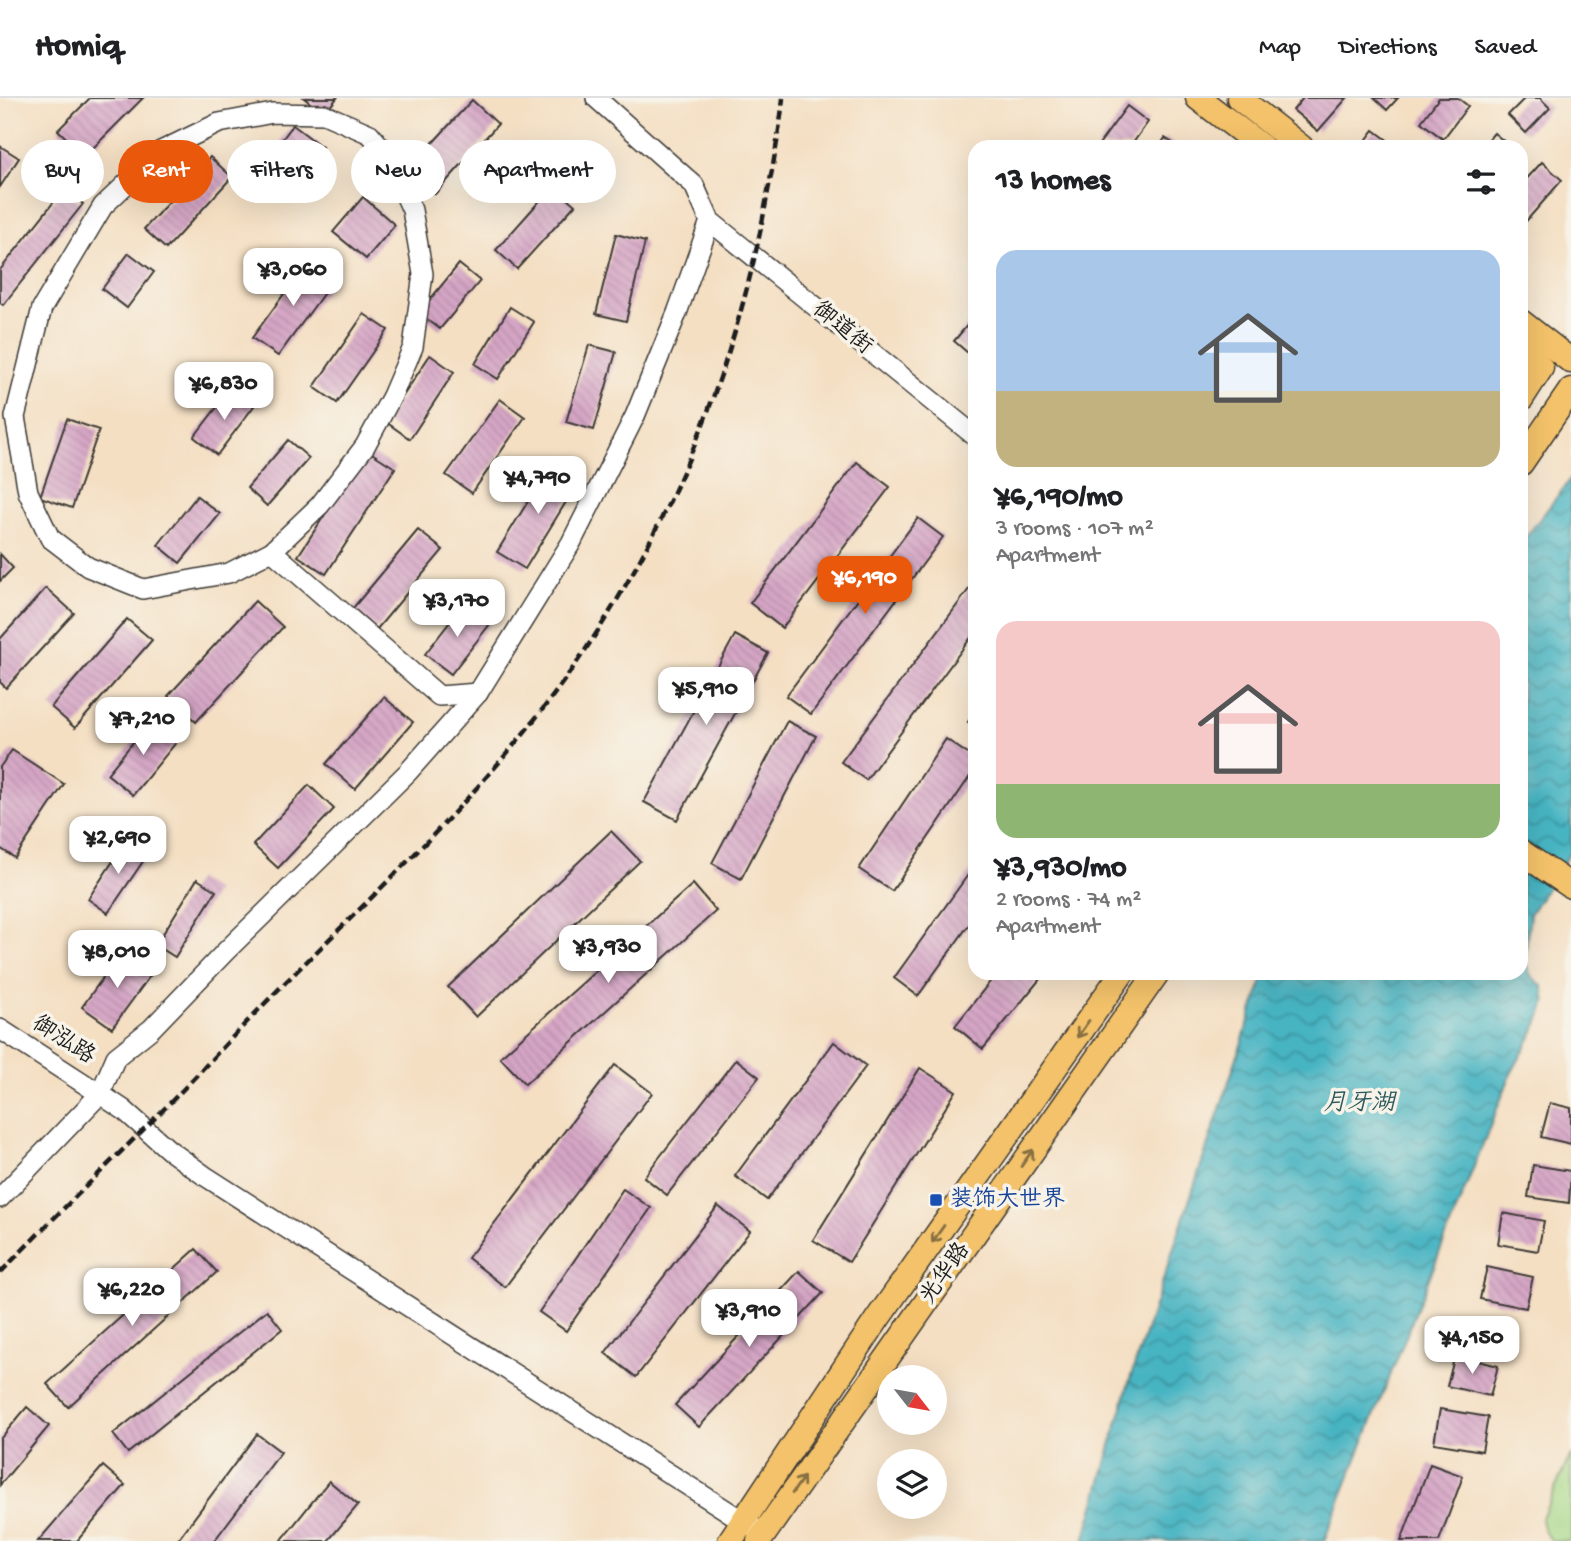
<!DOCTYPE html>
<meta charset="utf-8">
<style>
body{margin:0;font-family:"Gochi Hand","LXGW WenKai TC",sans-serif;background:#f6f6f6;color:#202124;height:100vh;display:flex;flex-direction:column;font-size:26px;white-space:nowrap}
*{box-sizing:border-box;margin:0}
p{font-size:23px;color:#757577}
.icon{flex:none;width:38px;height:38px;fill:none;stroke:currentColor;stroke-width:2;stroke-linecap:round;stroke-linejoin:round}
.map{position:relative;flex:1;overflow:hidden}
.side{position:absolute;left:968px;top:42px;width:560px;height:840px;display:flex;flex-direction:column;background:#fff;border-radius:21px;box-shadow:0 7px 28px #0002}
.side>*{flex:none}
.top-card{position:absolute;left:21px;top:42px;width:665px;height:63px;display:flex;gap:14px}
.needle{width:46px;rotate:121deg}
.tools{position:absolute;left:877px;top:1267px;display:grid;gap:14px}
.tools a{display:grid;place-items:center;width:70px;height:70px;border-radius:50%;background:#fff;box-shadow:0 7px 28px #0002;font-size:35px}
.price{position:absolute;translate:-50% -60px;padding:0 16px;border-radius:14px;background:#fff;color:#222;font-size:23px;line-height:46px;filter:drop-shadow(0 2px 4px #0008)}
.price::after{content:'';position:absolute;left:50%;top:42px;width:21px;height:16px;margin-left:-10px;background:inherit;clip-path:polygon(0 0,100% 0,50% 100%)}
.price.active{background:#ea580c;color:#fff}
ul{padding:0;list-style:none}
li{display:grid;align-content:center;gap:14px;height:371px;padding:0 28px}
li span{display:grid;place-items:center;height:217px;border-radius:21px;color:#555}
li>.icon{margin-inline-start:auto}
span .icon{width:126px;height:126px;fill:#fffc;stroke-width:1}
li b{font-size:30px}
h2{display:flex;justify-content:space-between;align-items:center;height:84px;padding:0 28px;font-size:30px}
.tag{padding:0 24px;border-radius:32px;background:#fff;box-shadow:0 7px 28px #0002;font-size:24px;line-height:63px}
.tag.active{background:#ea580c;color:#fff}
header{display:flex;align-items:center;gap:42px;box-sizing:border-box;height:98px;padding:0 35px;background:#fff;border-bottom:2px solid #e0e0e0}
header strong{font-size:33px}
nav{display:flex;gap:38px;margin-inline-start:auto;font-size:24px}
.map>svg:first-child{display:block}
.park{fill:#a5d786;stroke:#607a51;stroke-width:2}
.water{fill:url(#water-waves);stroke:#32686f;stroke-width:2}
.building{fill:url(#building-back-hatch)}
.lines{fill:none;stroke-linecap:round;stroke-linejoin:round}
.minor-casing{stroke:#3c3935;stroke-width:22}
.major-casing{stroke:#3c3935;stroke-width:27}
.minor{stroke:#fff;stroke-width:19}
.major{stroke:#f3c26a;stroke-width:24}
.rail{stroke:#1c1c1c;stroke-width:4.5;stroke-dasharray:10 5;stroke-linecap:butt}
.oneway{stroke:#886f43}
.transit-dot{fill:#1a4fb4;stroke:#f7f3e8;stroke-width:2.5}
.labels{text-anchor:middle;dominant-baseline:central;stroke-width:7;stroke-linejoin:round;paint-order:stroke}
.street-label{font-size:23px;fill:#1c1c1c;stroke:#f7f3e8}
.transit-label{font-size:23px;fill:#164399;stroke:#f7f3e8;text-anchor:start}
.water-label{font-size:24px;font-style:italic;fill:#2d595e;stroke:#f7f3e8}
</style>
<header>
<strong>Homiq</strong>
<nav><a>Map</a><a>Directions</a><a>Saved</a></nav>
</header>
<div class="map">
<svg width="1571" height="1443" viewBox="0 0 1571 1443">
<defs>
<pattern id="water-waves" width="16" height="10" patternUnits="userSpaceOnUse" patternTransform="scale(1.75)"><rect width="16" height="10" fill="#47b4c2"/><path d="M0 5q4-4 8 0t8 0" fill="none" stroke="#3a929d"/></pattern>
<pattern id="building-back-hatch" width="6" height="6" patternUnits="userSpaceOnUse" patternTransform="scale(1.75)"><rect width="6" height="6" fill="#d5a5c5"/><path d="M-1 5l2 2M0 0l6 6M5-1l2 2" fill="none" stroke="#b68da9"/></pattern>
</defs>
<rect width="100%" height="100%" fill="#f7f3e8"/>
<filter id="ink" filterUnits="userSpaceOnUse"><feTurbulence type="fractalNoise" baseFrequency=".0143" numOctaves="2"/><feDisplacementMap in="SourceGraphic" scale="14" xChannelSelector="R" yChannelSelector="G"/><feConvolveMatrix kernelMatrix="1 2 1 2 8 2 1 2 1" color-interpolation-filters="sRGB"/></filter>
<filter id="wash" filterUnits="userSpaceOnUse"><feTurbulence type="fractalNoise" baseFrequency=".00686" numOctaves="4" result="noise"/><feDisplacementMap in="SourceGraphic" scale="28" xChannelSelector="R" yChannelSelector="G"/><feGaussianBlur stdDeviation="1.57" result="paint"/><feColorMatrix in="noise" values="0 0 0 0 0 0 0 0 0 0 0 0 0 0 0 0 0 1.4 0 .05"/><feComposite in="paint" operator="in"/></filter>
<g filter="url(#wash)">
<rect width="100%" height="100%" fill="#f4dfc3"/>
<!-- park -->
<path class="park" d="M1571 1356V1443H1552L1544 1433 1541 1422Z"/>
<!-- water -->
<path class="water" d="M1571 381V753L1530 816 1525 863 1531 878 1543 889 1546 904 1539 924 1511 976 1324 1443H1084L1128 1287 1265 875H1521V445Z"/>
<g id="blocks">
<!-- building -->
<g class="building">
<path d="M90 0H143L85 58 58 32Z"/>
<path d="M304 0H337L324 16Z"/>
<path d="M1303 0H1347L1318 33 1293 12Z"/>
<path d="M1374 0H1398L1387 12Z"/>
<path d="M1439 0H1458L1468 8 1443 41 1421 24Z"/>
<path d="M1525 0H1540L1550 10 1526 35 1508 17Z"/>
<path d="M472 2 498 26 435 96 408 72Z"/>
<path d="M1127 8 1148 24 1130 49H1097Z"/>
<path d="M293 27 322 49 295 85 266 63Z"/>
<path d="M1374 32 1390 44 1386 49H1361Z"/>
<path d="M1494 35 1511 49H1482Z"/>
<path d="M1165 40 1179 49H1159Z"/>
<path d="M0 48 19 60 0 89Z"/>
<path d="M210 59 232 79 166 151 144 131Z"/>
<path d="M1542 64 1562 82 1521 129V87Z"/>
<path d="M553 88 575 107 517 171 496 152Z"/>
<path d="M64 91 83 106 3 207 0 205V172Z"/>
<path d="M363 99 395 127 366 161 333 134Z"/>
<path d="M616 136 645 144 626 223 596 216Z"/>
<path d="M129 155 154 174 127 210 102 191Z"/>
<path d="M308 163 334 181 278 258 252 240Z"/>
<path d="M459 166 480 183 440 231 419 215Z"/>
<path d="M510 209 534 224 498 281 475 266Z"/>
<path d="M364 216 388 232 337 305 314 289Z"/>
<path d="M975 218V261L954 243Z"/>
<path d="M589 247 616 254 594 332 566 324Z"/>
<path d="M430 257 454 274 410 341 386 324Z"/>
<path d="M231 291 254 308 217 357 194 339Z"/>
<path d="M500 301 525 319 472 395 446 377Z"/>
<path d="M67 321 99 332 72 410 40 399Z"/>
<path d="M288 342 309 360 267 408 247 390Z"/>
<path d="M367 352 395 370 326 476 298 458Z"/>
<path d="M552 364 580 381 525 471 497 454Z"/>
<path d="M857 364 890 389 782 530 750 505Z"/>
<path d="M197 398 220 416 180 465 158 447Z"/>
<path d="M918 420 943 439 811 616 786 598Z"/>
<path d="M418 432 443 452 377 531 353 510Z"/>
<path d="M0 456 13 470 0 483Z"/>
<path d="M975 483V534L866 682 841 664Z"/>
<path d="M46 490 74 515 6 590 0 584V541Z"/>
<path d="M255 503 283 529 196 624 168 598Z"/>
<path d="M464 506 490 526 451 576 425 556Z"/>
<path d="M127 521 152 542 75 630 51 609Z"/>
<path d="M735 537 768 555 677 722 644 704Z"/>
<path d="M384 599 413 624 355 691 326 666Z"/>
<path d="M975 614V628L968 624Z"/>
<path d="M153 620 179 641 133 697 107 676Z"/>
<path d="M787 623 816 638 741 781 712 765Z"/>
<path d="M946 641 975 661V671L892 793 859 771Z"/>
<path d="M12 652 64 686 15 760 0 750V669Z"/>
<path d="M309 687 334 711 278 770 253 747Z"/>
<path d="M611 733 640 763 476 919 448 889Z"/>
<path d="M127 742 148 756 108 815 88 801Z"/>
<path d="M975 767V818L918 898 894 880Z"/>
<path d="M197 781 216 793 175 859 156 847Z"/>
<path d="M693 786 716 813 525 986 500 959Z"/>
<path d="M122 853 152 875 112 930 82 909Z"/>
<path d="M997 875H1045L983 951 955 928Z"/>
<path d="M834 944 866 968 767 1102 735 1078Z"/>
<path d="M736 961 759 979 667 1097 644 1079Z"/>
<path d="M615 967 652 995 505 1189 468 1160Z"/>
<path d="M920 970 956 993 849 1164 813 1142Z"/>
<path d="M1550 1005 1571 1010V1046L1541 1039Z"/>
<path d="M1533 1067 1571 1073 1569 1105 1528 1099Z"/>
<path d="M623 1091 651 1110 566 1233 539 1214Z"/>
<path d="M718 1108 750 1133 636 1279 605 1255Z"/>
<path d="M1503 1115 1544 1123 1538 1153 1498 1146Z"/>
<path d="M196 1151 217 1174 68 1309 47 1286Z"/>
<path d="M1487 1169 1533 1179 1526 1210 1480 1201Z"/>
<path d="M799 1173 823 1195 699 1329 675 1307Z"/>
<path d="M267 1212 282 1231 128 1355 113 1336Z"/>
<path d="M1455 1257 1498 1268 1490 1298 1447 1288Z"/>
<path d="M27 1309 49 1328 0 1387V1341Z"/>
<path d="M1440 1311 1488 1319 1482 1353 1434 1345Z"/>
<path d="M257 1336 281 1354 214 1443H177Z"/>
<path d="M1430 1366 1463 1378 1439 1443H1401Z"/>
<path d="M103 1368 125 1387 77 1443H38Z"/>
<path d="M329 1383 358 1407 328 1443H281Z"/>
</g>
</g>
</g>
<g filter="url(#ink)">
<use href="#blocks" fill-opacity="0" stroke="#3c3935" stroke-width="2"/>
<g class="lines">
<!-- minor casing -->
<g class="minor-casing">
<g id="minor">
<path d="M596 0 694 87 710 123 677 215 635 318 571 445 478 595 408 674 226 853 151 931 116 959 100 996 124 1012 169 1052 205 1078 754 1430"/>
<path d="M273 15 324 16 370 36 386 55 412 112 423 176 413 249 392 298 365 348 320 407 272 453 229 475 143 491 88 469 50 440 28 394 15 319 42 210 103 108 161 53 219 25Z"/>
<path d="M710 123 975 338"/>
<path d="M272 453 439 598 478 595"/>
<path d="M0 931 100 996 0 1100"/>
</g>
</g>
<!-- major casing -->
<g class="major-casing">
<g id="major">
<path d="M1198 0 1262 49"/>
<path d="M1239 0 1301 49"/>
<path d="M1521 224 1571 263"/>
<path d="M1521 252 1541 270 1521 301"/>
<path d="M1521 365 1571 292"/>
<path d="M1521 754 1571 788"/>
<path d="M730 1443 878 1220 1122 875"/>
<path d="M759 1443 1157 875"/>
</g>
</g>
<!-- minor -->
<use href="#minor" class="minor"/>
<!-- major -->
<use href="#major" class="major"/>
<!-- rail -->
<path class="rail" d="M0 1175C54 1119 110 1065 165 1010 209 965 251 918 296 874 377 794 460 715 531 626 654 472 734 287 768 93 774 62 780 31 783 0"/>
</g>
<!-- one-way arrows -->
<defs><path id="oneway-shaft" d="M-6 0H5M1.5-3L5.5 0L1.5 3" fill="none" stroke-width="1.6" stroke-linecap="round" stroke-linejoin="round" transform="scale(1.75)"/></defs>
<g class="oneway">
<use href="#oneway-shaft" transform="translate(1083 931) rotate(125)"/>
<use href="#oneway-shaft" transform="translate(1027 1060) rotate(-55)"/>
<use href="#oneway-shaft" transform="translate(938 1136) rotate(125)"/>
<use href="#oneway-shaft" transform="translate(798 1387) rotate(-55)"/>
</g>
</g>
<!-- markers -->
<rect class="transit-dot" x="929" y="1095" width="14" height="14" rx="3.5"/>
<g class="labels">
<!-- street labels -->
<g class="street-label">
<text transform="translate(842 231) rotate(39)">御道街</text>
<text transform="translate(63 943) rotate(33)">御泓路</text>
<text transform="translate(946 1176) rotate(-55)">光华路</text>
</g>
<!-- transit labels -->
<g class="transit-label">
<text x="950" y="1102">装饰大世界</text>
</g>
<!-- water labels -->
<g class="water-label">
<text x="1359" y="1006">月牙湖</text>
</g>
</g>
</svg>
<div class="tools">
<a><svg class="needle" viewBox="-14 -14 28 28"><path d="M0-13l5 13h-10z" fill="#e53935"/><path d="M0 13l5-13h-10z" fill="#757577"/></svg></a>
<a><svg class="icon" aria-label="layers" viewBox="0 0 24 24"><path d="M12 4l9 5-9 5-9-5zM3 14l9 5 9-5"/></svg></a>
</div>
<b class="price" style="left:293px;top:210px">¥3,060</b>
<b class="price" style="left:224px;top:324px">¥6,830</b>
<b class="price" style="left:538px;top:418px">¥4,790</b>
<b class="price active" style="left:865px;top:518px">¥6,190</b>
<b class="price" style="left:457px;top:541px">¥3,170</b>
<b class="price" style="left:706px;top:629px">¥5,910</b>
<b class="price" style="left:143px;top:659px">¥7,210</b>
<b class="price" style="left:118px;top:778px">¥2,690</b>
<b class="price" style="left:608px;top:887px">¥3,930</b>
<b class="price" style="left:117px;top:892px">¥8,010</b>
<b class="price" style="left:132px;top:1230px">¥6,220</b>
<b class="price" style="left:749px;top:1251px">¥3,910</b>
<b class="price" style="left:1472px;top:1278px">¥4,150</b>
<div class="top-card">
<a class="tag">Buy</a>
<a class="tag active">Rent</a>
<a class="tag">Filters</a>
<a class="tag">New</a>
<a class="tag">Apartment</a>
</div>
<section class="side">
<h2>13 homes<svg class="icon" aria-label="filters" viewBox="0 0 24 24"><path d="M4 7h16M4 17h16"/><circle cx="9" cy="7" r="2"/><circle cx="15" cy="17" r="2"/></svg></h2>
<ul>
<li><span style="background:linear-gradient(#a9c7e8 65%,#c2b280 0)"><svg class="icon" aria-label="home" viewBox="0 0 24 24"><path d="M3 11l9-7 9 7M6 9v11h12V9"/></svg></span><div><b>¥6,190/mo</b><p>3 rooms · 107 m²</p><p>Apartment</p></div></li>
<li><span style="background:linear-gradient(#f6c9c9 75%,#8fb573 0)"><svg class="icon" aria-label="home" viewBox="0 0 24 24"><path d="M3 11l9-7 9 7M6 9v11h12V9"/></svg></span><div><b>¥3,930/mo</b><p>2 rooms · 74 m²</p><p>Apartment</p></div></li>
</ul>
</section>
</div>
